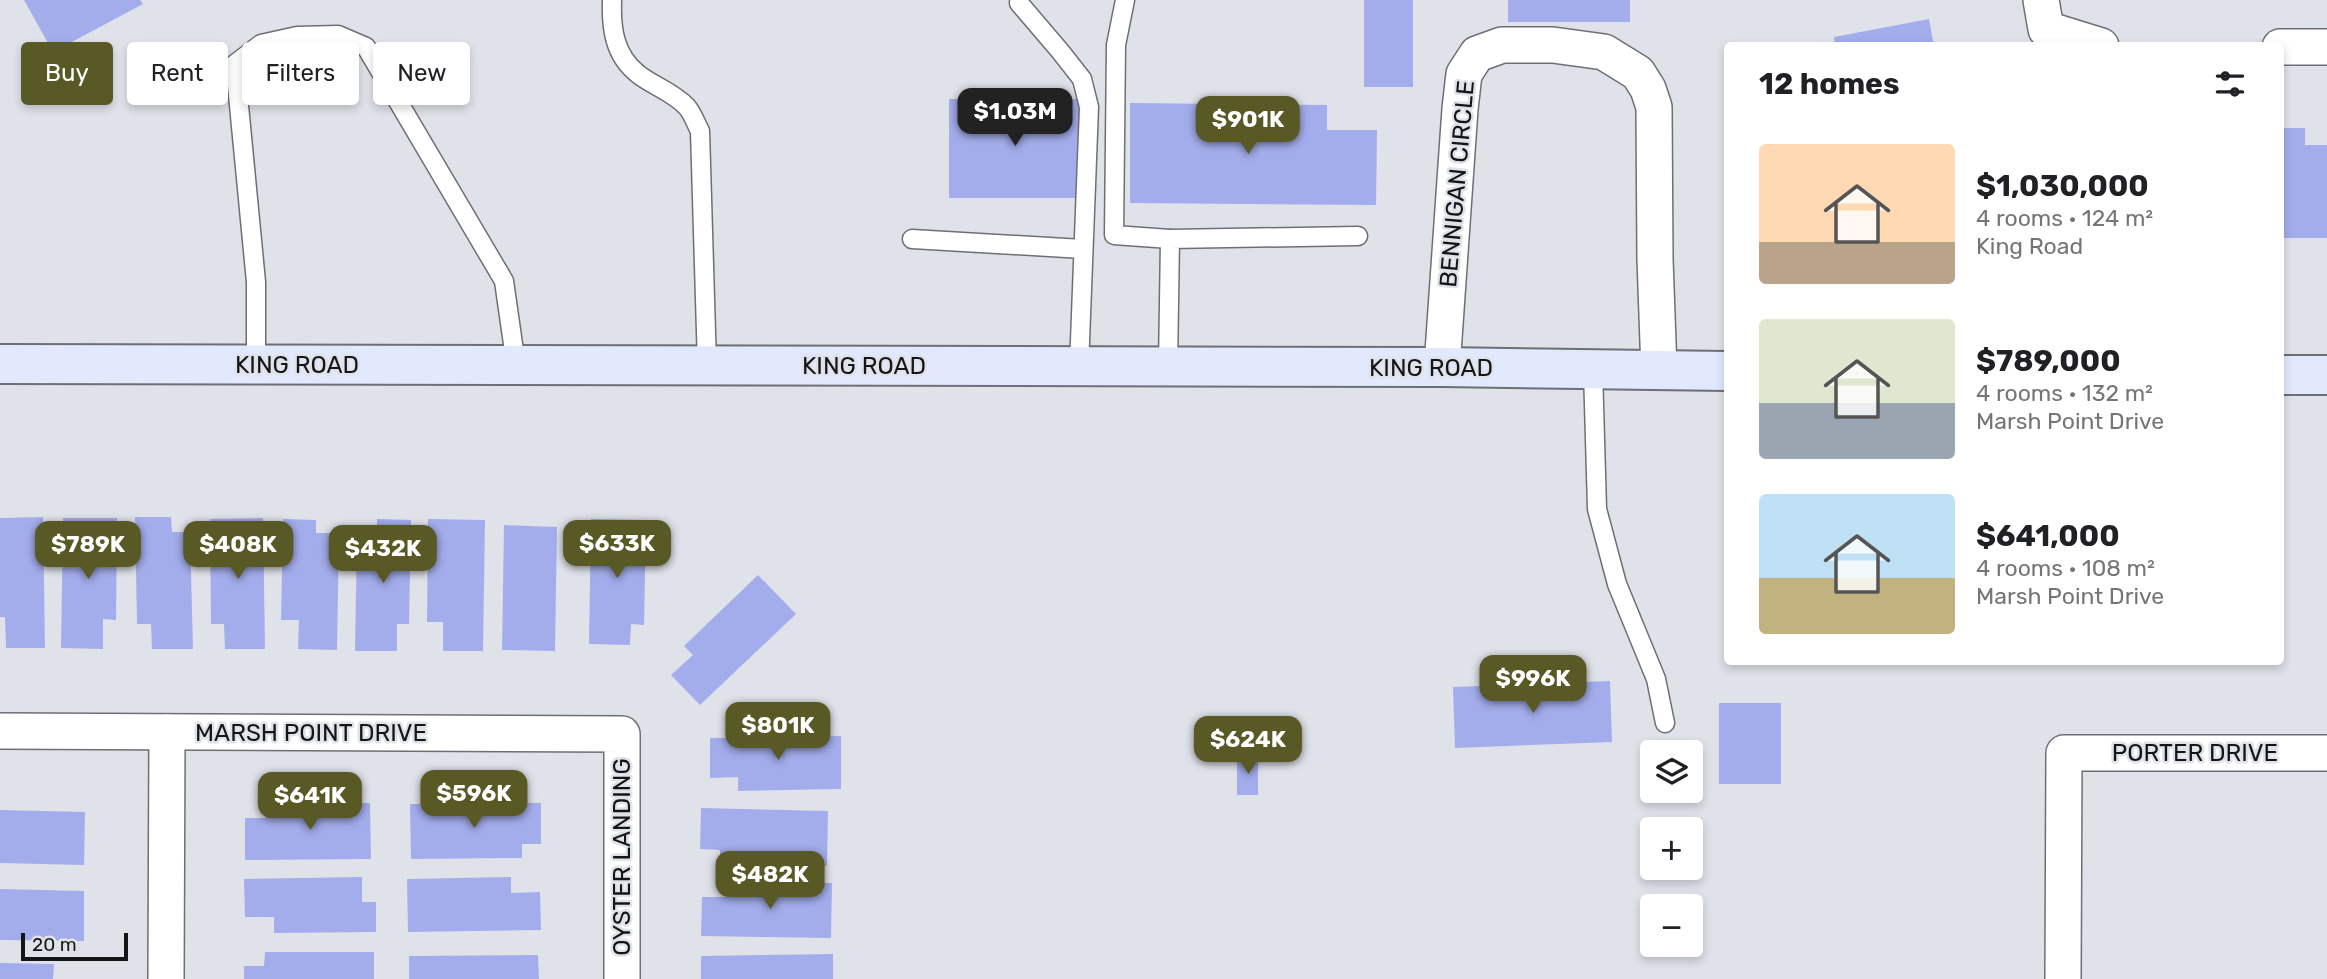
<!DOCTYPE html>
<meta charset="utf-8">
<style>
body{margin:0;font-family:Rubik,sans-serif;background:#f2f2f2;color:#202124;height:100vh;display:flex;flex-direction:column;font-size:26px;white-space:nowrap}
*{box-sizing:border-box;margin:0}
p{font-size:23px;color:#757577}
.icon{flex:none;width:38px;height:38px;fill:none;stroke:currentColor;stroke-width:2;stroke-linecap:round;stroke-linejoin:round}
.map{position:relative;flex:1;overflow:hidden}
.panel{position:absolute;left:1724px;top:42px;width:560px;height:623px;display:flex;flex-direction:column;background:#fff;border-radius:7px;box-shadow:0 4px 10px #0003}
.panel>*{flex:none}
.guide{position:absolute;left:21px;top:42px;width:665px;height:63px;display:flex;gap:14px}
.tools{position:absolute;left:1640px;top:740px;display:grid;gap:14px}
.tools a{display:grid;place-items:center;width:63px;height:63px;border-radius:7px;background:#fff;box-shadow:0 4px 10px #0003;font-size:35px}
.scale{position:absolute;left:21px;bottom:18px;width:107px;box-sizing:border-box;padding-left:7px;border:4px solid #141517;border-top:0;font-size:19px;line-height:24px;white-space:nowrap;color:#141517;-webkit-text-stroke:5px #e0e2ea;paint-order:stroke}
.price{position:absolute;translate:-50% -60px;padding:0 16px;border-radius:14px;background:#595926;color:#fff;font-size:23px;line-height:46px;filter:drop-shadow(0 2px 4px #0008)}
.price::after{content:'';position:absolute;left:50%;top:42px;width:21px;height:16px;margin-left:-10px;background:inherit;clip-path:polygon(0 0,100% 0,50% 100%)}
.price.selected{background:#222;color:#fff}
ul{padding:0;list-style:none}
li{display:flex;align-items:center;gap:21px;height:175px;padding:0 35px}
li span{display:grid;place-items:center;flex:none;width:196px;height:140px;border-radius:7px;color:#555}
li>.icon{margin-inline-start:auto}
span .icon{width:84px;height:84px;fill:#fffc;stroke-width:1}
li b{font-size:30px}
h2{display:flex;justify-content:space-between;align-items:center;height:84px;padding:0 35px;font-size:30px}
.pill{padding:0 24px;border-radius:7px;background:#fff;box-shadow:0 4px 10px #0003;font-size:24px;line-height:63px}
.pill.selected{background:#595926;color:#fff}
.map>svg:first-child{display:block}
.building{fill:#a4adec}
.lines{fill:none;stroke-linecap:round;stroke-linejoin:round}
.lane-casing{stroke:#6e6f76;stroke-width:21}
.street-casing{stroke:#6e6f76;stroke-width:38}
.secondary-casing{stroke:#6e6f76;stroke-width:42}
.lane{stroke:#fff;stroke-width:18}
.street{stroke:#fff;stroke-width:35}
.secondary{stroke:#e2e9fd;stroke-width:38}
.labels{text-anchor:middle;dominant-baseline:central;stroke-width:5;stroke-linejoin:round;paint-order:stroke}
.street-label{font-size:24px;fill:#141517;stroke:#e0e2ea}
</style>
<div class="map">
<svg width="2327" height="979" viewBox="0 0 2327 979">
<rect width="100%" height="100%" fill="#e0e2ea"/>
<!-- building -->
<g class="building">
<path d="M24 0H140L143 4 53 52Z"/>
<rect x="1364" y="0" width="49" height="87"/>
<rect x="1508" y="0" width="122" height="22"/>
<path d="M1929 19 1934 46H1835L1834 37Z"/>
<rect x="949" y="99" width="131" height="99"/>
<path d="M1130 103 1327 105V130H1377L1376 205 1130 203Z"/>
<path d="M2280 128H2305V145H2327V238H2280Z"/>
<path d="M43 517 45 648H6L5 617H0V518Z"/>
<path d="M135 517H171L172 532H190L193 649H152L151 624H137Z"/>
<path d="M63 518H117L116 620 103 619V649L61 648Z"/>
<path d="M263 518 265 649H225L224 624H211L210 519Z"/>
<path d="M283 519 316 520V533H339L337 650 298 649 299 620H281Z"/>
<path d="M377 519 411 520 409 624H397V651H355L357 532H377Z"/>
<path d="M428 519 485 520 483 651H443V622H427Z"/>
<path d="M591 519 646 520 644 625 631 624 630 645 589 644Z"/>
<path d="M504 525 557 527 555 651 502 650Z"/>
<path d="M758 575 796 614 700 705 671 675 693 655 684 646Z"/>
<path d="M1610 681 1612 742 1455 748 1453 687Z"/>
<rect x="1719" y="703" width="62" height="81"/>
<path d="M841 736V789L738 791V777L710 778V738Z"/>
<rect x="1237" y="758" width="21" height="37"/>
<path d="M370 803 371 859 245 860V818H265V804Z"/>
<path d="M541 803V844H522V858L411 859 410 804Z"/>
<path d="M701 808 828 811 827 866 720 864V850L700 849Z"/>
<path d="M0 810 85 812 84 865 0 863Z"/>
<path d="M362 877V902H376V932L274 933V917H245L244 879Z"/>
<path d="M511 877V893L540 892 541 930 408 932 407 879Z"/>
<path d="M731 882 832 883 831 938 701 936 702 897H731Z"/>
<path d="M0 889 84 891V941L0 940Z"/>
<path d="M265 952H374V979H244V966H264Z"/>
<path d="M833 954V979H701V956Z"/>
<path d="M538 955 539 979H409V956Z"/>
<path d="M0 963 54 964 53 979H0Z"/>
</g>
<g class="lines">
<!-- lane casing -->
<g class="lane-casing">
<g id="lane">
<path d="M612 0C611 28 614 55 638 74 653 86 673 92 687 107 693 114 696 124 700 131L707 366"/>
<path d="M1125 0 1116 45 1114 235 1170 239"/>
<path d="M1019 3 1060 51 1082 79 1089 107 1079 367"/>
<path d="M912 239 1083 249"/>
<path d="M256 365V282L235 64 261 44 297 36 338 35 366 47 504 281 516 365"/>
<path d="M1168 367 1170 239 1358 236"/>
<path d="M1593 370 1597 509 1617 584 1656 679 1665 723"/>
</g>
</g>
<!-- street casing -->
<g class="street-casing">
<g id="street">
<path d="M2041 0 2046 29 2101 46"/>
<path d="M2280 47H2327"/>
<path d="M1442 367 1460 109 1464 74 1477 54 1502 45H1553L1604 52 1638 73 1648 89 1654 107 1655 259 1659 371"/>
<path d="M0 731 622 734V979"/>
<path d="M166 979 167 732"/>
<path d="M2063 979 2064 753H2327"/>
</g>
</g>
<!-- secondary casing -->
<g class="secondary-casing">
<g id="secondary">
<path d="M0 364 1442 367 1727 371"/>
<path d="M2280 375H2327"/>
</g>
</g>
<!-- lane -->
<use href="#lane" class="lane"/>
<!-- street -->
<use href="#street" class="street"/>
<!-- secondary -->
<use href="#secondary" class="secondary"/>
</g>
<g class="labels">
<!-- street labels -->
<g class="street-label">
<text transform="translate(1457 184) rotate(-85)">BENNIGAN CIRCLE</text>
<text x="297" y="365">KING ROAD</text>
<text x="864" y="366">KING ROAD</text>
<text x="1431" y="368">KING ROAD</text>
<text x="311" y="733">MARSH POINT DRIVE</text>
<text x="2195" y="753">PORTER DRIVE</text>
<text transform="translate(622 857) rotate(-90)">OYSTER LANDING</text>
</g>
</g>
</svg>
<div class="tools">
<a><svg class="icon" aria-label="layers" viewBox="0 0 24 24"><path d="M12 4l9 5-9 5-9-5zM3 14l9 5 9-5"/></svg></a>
<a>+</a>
<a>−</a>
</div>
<div class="scale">20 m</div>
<b class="price selected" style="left:1015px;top:148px">$1.03M</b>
<b class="price" style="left:1248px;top:156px">$901K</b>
<b class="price" style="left:617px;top:580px">$633K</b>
<b class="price" style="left:88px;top:581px">$789K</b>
<b class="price" style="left:238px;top:581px">$408K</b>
<b class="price" style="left:383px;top:585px">$432K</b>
<b class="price" style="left:1533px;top:715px">$996K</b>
<b class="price" style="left:778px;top:762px">$801K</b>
<b class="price" style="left:1248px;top:776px">$624K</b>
<b class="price" style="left:474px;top:830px">$596K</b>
<b class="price" style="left:310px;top:832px">$641K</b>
<b class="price" style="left:770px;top:911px">$482K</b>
<div class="guide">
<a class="pill selected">Buy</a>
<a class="pill">Rent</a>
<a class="pill">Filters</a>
<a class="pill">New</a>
</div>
<section class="panel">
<h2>12 homes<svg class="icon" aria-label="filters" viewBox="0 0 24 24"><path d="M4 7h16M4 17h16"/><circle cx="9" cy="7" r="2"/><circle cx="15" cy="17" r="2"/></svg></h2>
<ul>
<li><span style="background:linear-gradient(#ffd9b3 70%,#b9a48a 0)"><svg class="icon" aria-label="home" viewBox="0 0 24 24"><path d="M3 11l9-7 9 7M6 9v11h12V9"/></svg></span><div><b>$1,030,000</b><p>4 rooms · 124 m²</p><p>King Road</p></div></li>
<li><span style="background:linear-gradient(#dfe7d0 60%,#9aa5b1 0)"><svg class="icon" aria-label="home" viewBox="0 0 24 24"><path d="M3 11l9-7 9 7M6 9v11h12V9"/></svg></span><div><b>$789,000</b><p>4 rooms · 132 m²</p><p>Marsh Point Drive</p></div></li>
<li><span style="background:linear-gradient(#bfe0f5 60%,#c2b280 0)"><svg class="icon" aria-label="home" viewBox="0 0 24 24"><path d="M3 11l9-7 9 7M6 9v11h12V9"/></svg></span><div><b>$641,000</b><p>4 rooms · 108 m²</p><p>Marsh Point Drive</p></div></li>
</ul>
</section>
</div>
